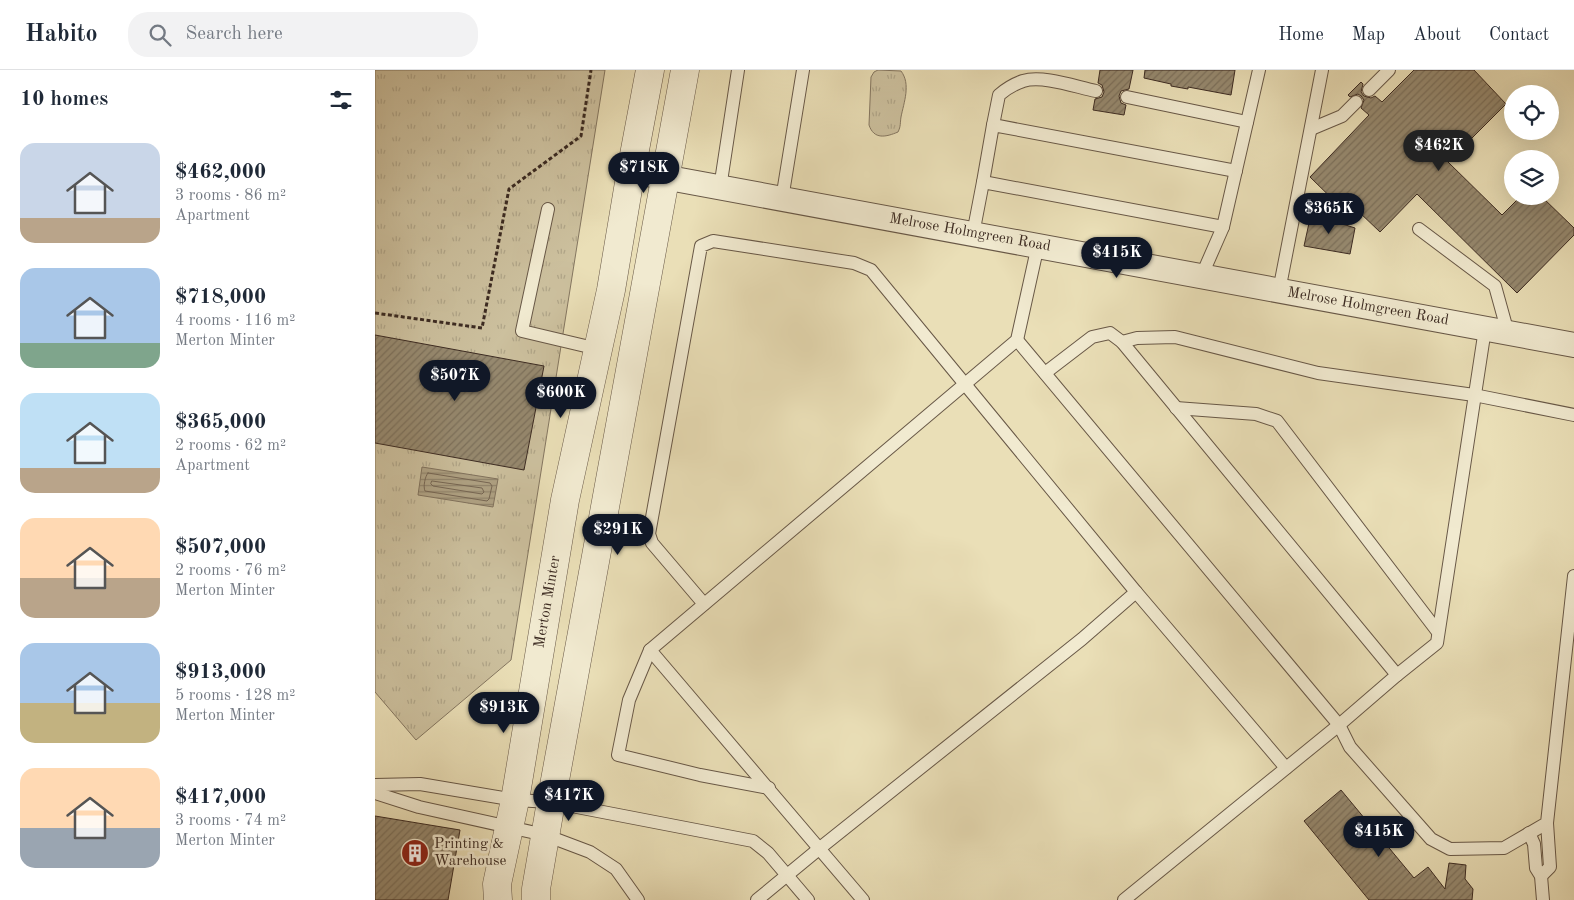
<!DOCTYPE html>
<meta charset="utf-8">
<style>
body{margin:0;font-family:"Old Standard TT",serif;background:#f2f2f3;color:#1f2937;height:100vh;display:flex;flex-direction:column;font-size:19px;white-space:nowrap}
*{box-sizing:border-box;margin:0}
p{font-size:16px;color:#747a83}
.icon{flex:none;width:28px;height:28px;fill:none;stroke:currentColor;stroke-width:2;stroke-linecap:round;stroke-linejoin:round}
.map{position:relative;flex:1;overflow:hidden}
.drawer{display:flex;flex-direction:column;background:#fff;width:375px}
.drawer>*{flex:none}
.tools{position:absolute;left:1129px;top:15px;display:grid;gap:10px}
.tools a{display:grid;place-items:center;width:55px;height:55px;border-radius:50%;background:#fff;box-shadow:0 5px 20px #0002;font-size:25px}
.price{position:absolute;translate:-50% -42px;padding:0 11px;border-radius:18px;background:#111827;color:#fff;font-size:16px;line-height:32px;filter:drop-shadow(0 1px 2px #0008)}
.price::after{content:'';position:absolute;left:50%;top:30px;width:15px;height:11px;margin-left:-8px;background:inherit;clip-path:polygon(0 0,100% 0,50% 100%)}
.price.current{background:#222;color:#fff}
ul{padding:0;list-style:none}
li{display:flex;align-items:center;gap:15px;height:125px;padding:0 20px}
li span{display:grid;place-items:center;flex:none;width:140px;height:100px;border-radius:15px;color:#555}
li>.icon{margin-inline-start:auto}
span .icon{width:60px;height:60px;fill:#fffc;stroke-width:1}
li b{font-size:21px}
h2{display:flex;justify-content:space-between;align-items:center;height:60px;padding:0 20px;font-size:21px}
header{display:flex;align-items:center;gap:30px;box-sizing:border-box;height:70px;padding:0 25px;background:#fff;border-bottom:1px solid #e0e1e3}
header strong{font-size:24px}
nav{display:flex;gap:28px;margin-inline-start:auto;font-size:18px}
.search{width:350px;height:45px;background:#f2f2f3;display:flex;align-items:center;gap:12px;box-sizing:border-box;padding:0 18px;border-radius:20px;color:#747a83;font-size:19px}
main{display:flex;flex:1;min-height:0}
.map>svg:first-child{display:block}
.park{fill:url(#park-tufts);stroke:#847660}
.water{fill:url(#water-rules);stroke:#81725d}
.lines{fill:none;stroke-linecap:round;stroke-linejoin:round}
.shore{stroke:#766653;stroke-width:1}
.building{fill:url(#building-hatch);stroke:#3c2b22}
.service-casing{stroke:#685847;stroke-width:14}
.minor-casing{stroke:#685847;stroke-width:26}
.tertiary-casing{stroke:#685847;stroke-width:29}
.path{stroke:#3c2b22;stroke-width:3;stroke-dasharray:4 2.5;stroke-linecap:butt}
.service{stroke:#f1ead0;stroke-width:12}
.minor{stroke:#f1ead0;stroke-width:24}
.tertiary{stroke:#f1ead0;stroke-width:28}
.labels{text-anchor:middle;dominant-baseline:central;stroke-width:5;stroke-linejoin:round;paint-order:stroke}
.street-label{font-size:15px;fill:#3c2b22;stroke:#f1ead0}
.poi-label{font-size:15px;fill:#3c2b22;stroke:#f1ead0;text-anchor:start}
</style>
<header>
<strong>Habito</strong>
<div class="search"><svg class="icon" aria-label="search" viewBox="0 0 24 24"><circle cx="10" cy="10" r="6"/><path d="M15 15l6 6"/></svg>Search here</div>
<nav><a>Home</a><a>Map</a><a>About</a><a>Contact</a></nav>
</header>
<main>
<section class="drawer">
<h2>10 homes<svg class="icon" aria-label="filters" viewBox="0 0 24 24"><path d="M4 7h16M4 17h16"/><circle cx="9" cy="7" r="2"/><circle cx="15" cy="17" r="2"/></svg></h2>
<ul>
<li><span style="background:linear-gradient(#c9d6e8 75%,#b9a48a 0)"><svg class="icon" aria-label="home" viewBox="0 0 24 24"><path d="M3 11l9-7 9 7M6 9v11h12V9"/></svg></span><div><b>$462,000</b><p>3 rooms · 86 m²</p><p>Apartment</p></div></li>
<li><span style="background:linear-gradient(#a9c7e8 75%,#7fa58c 0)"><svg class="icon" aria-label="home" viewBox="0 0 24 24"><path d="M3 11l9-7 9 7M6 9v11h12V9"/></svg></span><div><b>$718,000</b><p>4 rooms · 116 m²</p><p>Merton Minter</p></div></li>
<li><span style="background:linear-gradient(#bfe0f5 75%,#b9a48a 0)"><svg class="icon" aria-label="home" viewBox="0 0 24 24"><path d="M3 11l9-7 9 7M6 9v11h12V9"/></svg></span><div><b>$365,000</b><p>2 rooms · 62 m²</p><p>Apartment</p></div></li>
<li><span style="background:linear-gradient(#ffd9b3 60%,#b9a48a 0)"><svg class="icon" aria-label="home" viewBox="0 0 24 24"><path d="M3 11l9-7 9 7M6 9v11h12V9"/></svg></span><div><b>$507,000</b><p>2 rooms · 76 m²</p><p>Merton Minter</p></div></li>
<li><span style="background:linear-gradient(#a9c7e8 60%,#c2b280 0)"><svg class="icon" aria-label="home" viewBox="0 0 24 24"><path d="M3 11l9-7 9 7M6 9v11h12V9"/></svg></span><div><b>$913,000</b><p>5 rooms · 128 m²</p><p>Merton Minter</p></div></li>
<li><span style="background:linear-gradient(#ffd9b3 60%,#9aa5b1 0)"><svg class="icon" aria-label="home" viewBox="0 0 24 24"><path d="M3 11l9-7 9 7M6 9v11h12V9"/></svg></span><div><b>$417,000</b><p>3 rooms · 74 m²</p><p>Merton Minter</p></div></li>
</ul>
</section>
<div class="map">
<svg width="1199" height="830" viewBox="0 0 1199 830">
<defs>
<pattern id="park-tufts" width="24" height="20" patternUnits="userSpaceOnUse" patternTransform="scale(1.25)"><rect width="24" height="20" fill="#ccc09e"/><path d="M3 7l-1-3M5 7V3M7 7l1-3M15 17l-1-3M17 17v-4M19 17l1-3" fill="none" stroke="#b0a588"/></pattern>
<pattern id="water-rules" width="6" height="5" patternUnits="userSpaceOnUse" patternTransform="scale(1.25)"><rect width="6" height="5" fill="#afa284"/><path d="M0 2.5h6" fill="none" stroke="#90846c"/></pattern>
<pattern id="building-hatch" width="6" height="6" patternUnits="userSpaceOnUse" patternTransform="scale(1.25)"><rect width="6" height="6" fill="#96896f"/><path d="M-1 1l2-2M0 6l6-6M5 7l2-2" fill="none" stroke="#7c705b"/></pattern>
</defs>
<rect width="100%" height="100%" fill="#eadfb7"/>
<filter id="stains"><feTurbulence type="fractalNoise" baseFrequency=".004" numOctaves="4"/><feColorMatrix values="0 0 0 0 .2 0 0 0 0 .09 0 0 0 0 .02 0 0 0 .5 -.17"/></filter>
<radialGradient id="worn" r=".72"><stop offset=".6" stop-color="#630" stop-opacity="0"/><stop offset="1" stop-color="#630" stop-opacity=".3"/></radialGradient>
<!-- park -->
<g class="park">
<path d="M0 0H230L136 590 41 670 0 622Z"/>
<path d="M503 0 526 1C536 14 529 32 526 47 525 53 526 56 523 62 511 67 499 70 494 55L496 7 499 2Z"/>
</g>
<!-- water -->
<path class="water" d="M47 397 123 409 118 437 43 425Z"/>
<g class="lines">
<!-- shore -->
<g class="shore">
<path d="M53 403 115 413 117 416 114 429 112 431 50 421C48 417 50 406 53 403Z"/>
<path d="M57 411 107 418 109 422 107 424 58 416 56 414Z"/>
</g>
</g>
<!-- building -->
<g class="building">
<path d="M725 0H758L754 19 746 21 744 26 746 33 751 35 749 45 718 40 720 29 727 27 729 22 727 15 723 13Z"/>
<path d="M770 0H860L856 25 813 17V19L796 16V14L769 8Z"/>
<path d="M1039 0H1099L1131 34 1073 92 1127 145 1146 126H1166L1199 158V165L1142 223 1042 124 1005 162 983 141 981 152 935 107 994 45 986 38 989 30 986 26 983 24 975 27 973 25 986 12 988 14 986 22 989 26 996 28 1000 26 1007 32Z"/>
<path d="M936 144 980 158 975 184 929 176Z"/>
<path d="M0 265 169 296 149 400 0 373Z"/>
<path d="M966 720 1039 808 1053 797 1070 819 1074 793 1091 795 1090 809 1098 819 1097 830H994L929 751Z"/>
<path d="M0 746 85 760 73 830H0Z"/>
</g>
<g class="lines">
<!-- service casing -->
<g class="service-casing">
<g id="service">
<path d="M994 20 1014 0"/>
<path d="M752 27 872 52"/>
<path d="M618 55 624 25C631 19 639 14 648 11 668 5 701 17 721 21"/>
<path d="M936 59 967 46 981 32"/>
<path d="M608 112 618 55 861 101"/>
<path d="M345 118 363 0"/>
<path d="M407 129 428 0"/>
<path d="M173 139 147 261 223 279"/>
<path d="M1044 159 1120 216 1133 263"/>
<path d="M598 164 608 112 848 157"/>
<path d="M827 205 848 157 884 0"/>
<path d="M904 221 947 0"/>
<path d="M642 270 964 655 975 677 1056 769 1075 779 1129 778 1172 753 1199 506"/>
<path d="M747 272 762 268 800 267 943 303 1099 325 1199 345"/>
<path d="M670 303 717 267 735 263 747 272 1022 605 964 655 749 830"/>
<path d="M801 338 881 344 902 351 1063 562"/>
<path d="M761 522 911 698"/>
<path d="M329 534 277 473 274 464 326 176 338 171 479 193 496 200 761 522 707 569 445 778 382 830"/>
<path d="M275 580 254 630 243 685 325 705 394 718"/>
<path d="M1022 605 1062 573 1110 259"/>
<path d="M0 715 45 714 140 730 176 732 378 771 393 783 433 830"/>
<path d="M0 723 44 737 170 765 215 782 241 799 263 830"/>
<path d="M1154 763 1159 774 1161 798 1166 806 1168 830"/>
<path d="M1166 806 1175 797 1172 753"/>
<path d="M488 830 275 580 642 270 663 175"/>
</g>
</g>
<!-- minor casing -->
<g class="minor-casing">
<path id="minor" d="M256 101 1199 275"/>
</g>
<!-- tertiary casing -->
<g class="tertiary-casing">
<g id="tertiary">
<path d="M123 830 122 814 140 730 190 430 236 220 256 101 275 0"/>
<path d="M161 830V819L176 732 310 0"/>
</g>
</g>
<!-- path -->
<path class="path" d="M0 243 107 258 134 119 206 66 216 0"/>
<!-- service -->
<use href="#service" class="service"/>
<!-- minor -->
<use href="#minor" class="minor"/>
<!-- tertiary -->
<use href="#tertiary" class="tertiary"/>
</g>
<!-- icons -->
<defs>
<g id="building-disc" transform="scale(1.4375)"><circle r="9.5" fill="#8f2418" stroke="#f1ead0"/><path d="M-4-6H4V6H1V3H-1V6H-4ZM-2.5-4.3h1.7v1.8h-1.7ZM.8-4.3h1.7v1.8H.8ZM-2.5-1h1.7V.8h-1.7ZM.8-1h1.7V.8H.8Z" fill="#fff"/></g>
</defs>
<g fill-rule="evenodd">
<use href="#building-disc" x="40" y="783"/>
</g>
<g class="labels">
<!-- street labels -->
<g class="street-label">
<text transform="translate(595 163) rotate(10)">Melrose Holmgreen Road</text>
<text transform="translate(993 237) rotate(10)">Melrose Holmgreen Road</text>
<text transform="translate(173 532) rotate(-80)">Merton Minter</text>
</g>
<!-- poi labels -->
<g class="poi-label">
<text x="59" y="774">Printing &amp;<tspan x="59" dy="17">Warehouse</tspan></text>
</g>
</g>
<rect width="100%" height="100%" filter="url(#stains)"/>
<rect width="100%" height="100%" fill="url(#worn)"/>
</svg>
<div class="tools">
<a><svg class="icon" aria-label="locate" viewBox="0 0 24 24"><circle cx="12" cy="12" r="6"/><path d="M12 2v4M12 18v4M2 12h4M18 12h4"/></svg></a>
<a><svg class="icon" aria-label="layers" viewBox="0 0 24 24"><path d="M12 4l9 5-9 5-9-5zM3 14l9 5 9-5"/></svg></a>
</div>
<b class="price current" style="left:1064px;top:102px">$462K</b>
<b class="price" style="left:269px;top:124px">$718K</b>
<b class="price" style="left:954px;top:165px">$365K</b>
<b class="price" style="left:742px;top:209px">$415K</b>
<b class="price" style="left:80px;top:332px">$507K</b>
<b class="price" style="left:186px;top:349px">$600K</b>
<b class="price" style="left:243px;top:486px">$291K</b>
<b class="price" style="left:129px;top:664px">$913K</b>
<b class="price" style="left:194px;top:752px">$417K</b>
<b class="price" style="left:1004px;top:788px">$415K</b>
</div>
</main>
